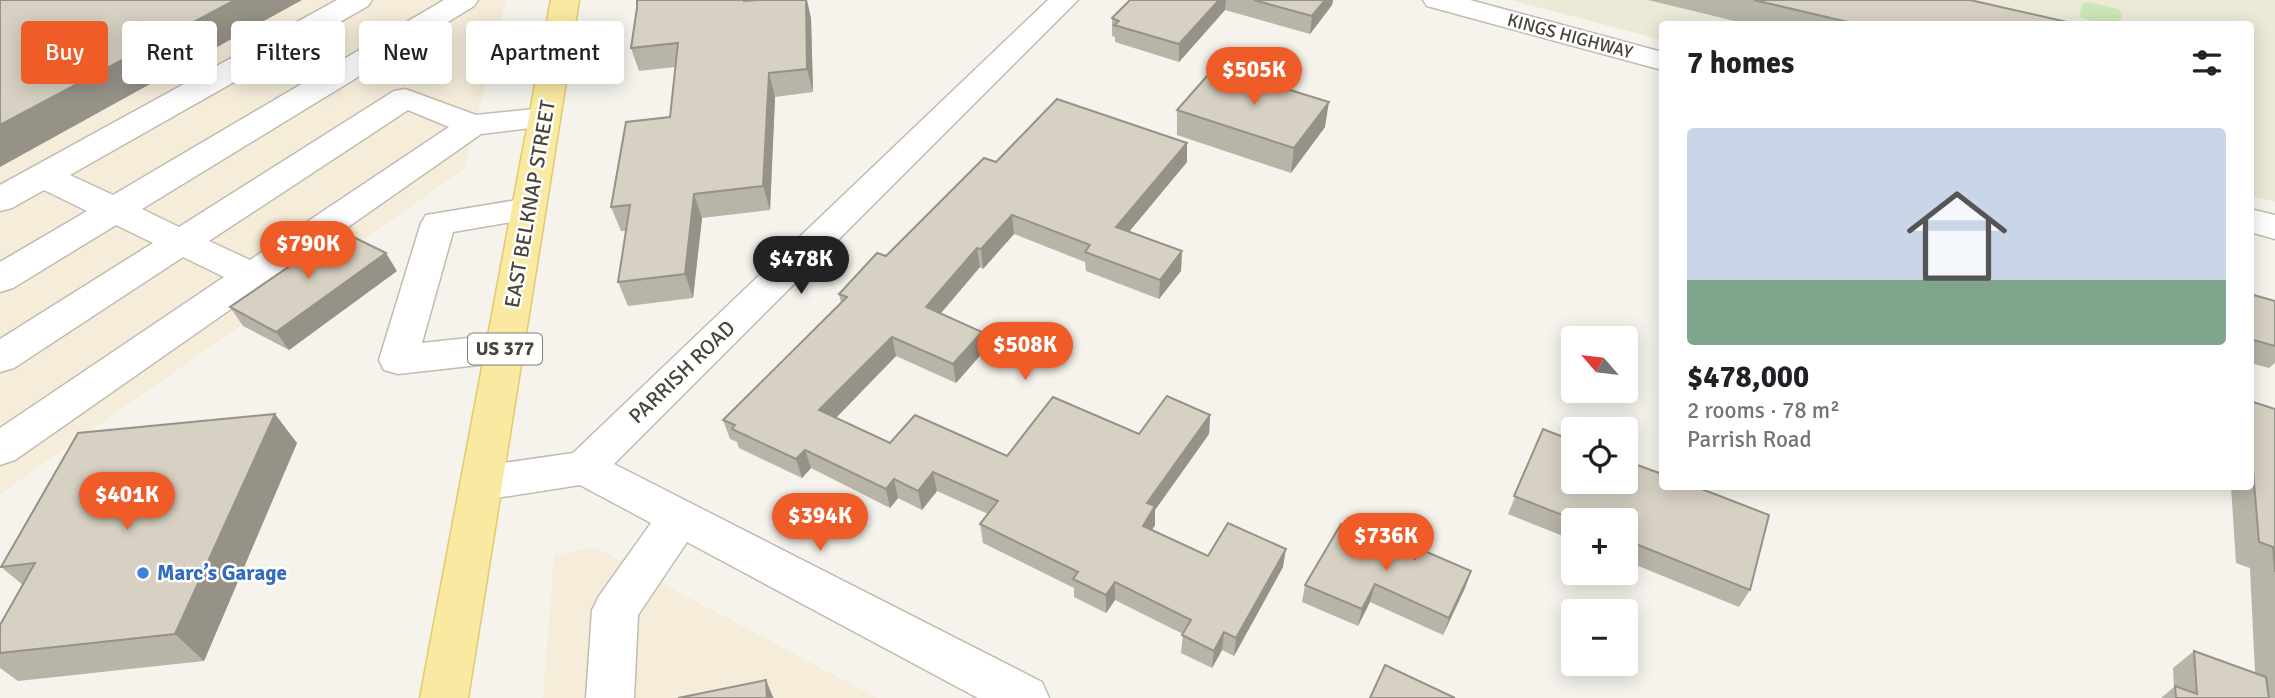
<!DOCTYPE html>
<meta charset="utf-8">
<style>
body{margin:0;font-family:Signika,sans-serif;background:#f2f2f2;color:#202124;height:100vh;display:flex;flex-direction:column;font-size:26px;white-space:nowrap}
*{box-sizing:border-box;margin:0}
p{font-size:23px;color:#757577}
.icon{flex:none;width:38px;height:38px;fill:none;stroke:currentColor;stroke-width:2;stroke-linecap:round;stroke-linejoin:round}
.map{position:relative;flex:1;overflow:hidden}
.details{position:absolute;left:1659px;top:21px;width:595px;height:469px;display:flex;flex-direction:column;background:#fff;border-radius:7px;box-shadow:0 4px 18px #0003}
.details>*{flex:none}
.banner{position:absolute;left:21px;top:21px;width:665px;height:63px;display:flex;gap:14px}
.needle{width:46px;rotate:298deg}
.fabs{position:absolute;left:1561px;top:326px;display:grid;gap:14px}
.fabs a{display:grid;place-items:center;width:77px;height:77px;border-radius:7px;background:#fff;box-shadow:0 4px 18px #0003;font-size:35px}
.price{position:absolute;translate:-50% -60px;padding:0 16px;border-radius:24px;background:#f05c28;color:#fff;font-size:23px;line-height:46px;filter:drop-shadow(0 2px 4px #0008)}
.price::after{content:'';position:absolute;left:50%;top:42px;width:21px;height:16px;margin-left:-10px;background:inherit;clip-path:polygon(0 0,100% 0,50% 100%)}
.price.active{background:#222;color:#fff}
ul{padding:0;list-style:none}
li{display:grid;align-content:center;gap:14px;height:371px;padding:0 28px}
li+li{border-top:2px solid #e0e0e0}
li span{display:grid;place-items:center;height:217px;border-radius:7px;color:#555}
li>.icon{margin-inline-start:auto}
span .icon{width:126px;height:126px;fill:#fffc;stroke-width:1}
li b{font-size:30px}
h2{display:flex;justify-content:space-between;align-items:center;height:84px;padding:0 28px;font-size:30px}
.pill{padding:0 24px;border-radius:7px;background:#fff;box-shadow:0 4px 18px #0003;font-size:24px;line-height:63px}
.pill.active{background:#f05c28;color:#fff}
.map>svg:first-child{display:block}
.commercial{fill:#f5ecd9}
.education{fill:#ede9d7}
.green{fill:#cce7b7}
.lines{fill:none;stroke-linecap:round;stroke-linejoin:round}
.minor-casing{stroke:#c1bcaf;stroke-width:3}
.major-casing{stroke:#dfca70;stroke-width:3}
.minor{fill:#fff;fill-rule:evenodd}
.major{fill:#faeaa1;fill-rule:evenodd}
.wall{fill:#b8b4a7}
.shaded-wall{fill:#969288}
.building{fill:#d6d1c2;stroke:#969288;stroke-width:2}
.shop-dot{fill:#3f7fe0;stroke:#fff;stroke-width:2.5}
.labels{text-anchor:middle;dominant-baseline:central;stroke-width:5;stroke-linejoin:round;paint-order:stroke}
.far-street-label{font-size:18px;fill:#4a453a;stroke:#fff}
.shield{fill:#fff;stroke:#807d75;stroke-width:2}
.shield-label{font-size:19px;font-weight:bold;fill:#4a453a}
.street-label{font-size:21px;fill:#4a453a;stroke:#fff}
.shop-label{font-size:21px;font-weight:bold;fill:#366cbe;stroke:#fff;text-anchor:start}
</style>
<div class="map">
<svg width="2275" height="698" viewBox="0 0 2275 698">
<rect width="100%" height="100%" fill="#f5f3ec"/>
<!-- commercial -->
<g class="commercial">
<path d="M0 0H506L464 169 0 494Z"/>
<path d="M594 547 877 698H543L554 555Z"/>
</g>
<!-- education -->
<path class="education" d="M1511 0H2275V202L2251 196 2250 24H1662V40Z"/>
<!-- green -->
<path class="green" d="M2088 2 2119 9 2122 15 2119 24H2100L2079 17 2082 4Z"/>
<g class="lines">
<!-- minor casing -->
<g class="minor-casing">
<g id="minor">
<path d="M337 0H372L368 6 70 175 113 195 444 0H478L474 6 142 209 179 227 394 91 405 89 476 115 544 108 555 111 560 118 555 125 481 134 15 460 0 465V428L224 277 183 257 14 368 0 372V339L153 243 116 225 13 288 0 292V262L87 211 44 190 12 208 0 211V185ZM408 110 449 127 250 260 209 241Z"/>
<path d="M1048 0H1078L614 464 1042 682 1049 698H978L687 542 638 615 634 698H586L592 610 599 596 651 523 580 485 483 500 468 495 462 483 468 471 483 466 573 453Z"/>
<path d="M1423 0H1470L1662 52V70L1427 6Z"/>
<path d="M529 198 541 201 546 209 541 217 453 232 422 343 505 334 519 338 524 348 519 358 505 362 398 374 384 370 379 360 421 223 426 215Z"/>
<path d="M2250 209 2275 215V239L2250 232Z"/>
</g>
</g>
<!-- major casing -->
<g class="major-casing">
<path id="major" d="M551 0H579L468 698H420Z"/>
</g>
<!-- minor -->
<use href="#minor" class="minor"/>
<!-- major -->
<use href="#major" class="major"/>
</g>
<!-- wall -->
<g class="wall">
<path d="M637 0H748V1L811 18 813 92 775 97 770 210 702 218 693 298 628 306 618 282 626 231H621L611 207 670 117 675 67 639 71 631 48 637 8Z"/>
<path d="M1130 0H1333L1332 5 1310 34 1225 10 1179 62 1115 42V37L1112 36V18Z"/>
<path d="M1648 0H1970L2076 24H1747Z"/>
<path d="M1177 110 1325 127 1291 173 1177 135Z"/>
<path d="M996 162H1187L1129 232 1182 251 1181 271 1159 299 1086 271 1085 262 1014 234 983 269 980 267 941 313 982 332 984 351 956 383 896 356 836 418 890 443 1007 456 1139 434 1210 415 1209 434 1155 510V525L1152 530 1208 556 1283 567 1234 656 1222 650 1212 668 1181 653 1183 634 1115 600 1106 613 1074 597V588L983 543 980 524 988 514 937 491 922 510 898 498 890 508 811 468 802 478 739 448 737 442 730 439 723 420 841 302 839 294 886 256Z"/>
<path d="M397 271 289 350 243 326 230 307Z"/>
<path d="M2250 294 2275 301V363L2269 368 2250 363Z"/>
<path d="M2250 401 2275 409V698H2161L2174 687 2173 668 2194 651 2255 673 2250 568 2236 563 2231 486H2250Z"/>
<path d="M1543 429 1573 441V481H1626V461L1662 474V486H1694L1769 515 1750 590 1739 607 1626 561V520H1573V540L1508 514Z"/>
<path d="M297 443 204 661 18 681 0 668V625L23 585 1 567Z"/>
<path d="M1415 559 1471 571 1465 588 1443 635 1370 602 1358 626 1302 602 1305 585Z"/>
</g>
<!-- shaded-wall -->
<g class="shaded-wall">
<path d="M235 0H302L0 167V125Z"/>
<path d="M806 0H807L811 18 813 92 807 69Z"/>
<path d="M1219 0H1226L1225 10 1179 62V44Z"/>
<path d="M1325 0H1333L1332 5 1310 34 1312 16Z"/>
<path d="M769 73 775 97 770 210 763 186Z"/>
<path d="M1329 102 1325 127 1291 173 1294 148Z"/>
<path d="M1187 143V162L1117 246 1116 227Z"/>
<path d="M694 194 702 218 693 298 685 274Z"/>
<path d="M1012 215 1014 234 983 269 981 249Z"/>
<path d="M977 248 980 267 930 326 926 307Z"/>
<path d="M1182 251 1181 271 1159 299 1160 280Z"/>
<path d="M386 253 397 271 289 350 276 332Z"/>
<path d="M982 332 984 351 956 383 953 364Z"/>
<path d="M892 337 896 356 825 429 819 410Z"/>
<path d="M275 414 297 443 204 661 175 634Z"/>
<path d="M1210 415 1209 434 1155 510V525L1143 544V526L1147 503Z"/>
<path d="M805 450 811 468 802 478 796 459Z"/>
<path d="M933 472 937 491 922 510 918 491Z"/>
<path d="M894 479 898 498 890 508 886 489Z"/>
<path d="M1286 549 1283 567 1234 656 1236 638Z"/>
<path d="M1471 571 1465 588 1443 635 1449 618Z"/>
<path d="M1115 582V600L1106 613V595Z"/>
<path d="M1375 584 1370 602 1358 626 1362 609Z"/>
<path d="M1224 632 1222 650 1212 668 1214 651Z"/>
<path d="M766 680 773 697 774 698H767Z"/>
</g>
<!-- building -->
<g class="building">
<path d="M0 0H235L0 125Z"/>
<path d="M637 0H744V1L758 0H806L807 69 769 73 763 186 694 194 685 274 618 282 630 205 611 207 626 122 670 117 678 43 631 48 637 8Z"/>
<path d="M1130 0H1219L1179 44 1114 25 1119 21 1112 18Z"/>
<path d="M1254 0H1325L1312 16Z"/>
<path d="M1754 0H1970L2076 24H1856Z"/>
<path d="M1215 67 1329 102 1294 148 1177 110Z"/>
<path d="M1057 99 1187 143 1116 227 1182 251 1160 280 1085 252 1090 245 1012 215 981 249 977 248 926 307 982 332 953 364 892 337 819 410 890 443 915 415 1007 456 1053 397 1139 434 1167 396 1210 415 1147 503 1155 506 1143 526 1208 556 1228 523 1286 549 1236 638 1224 632 1214 651 1182 635 1191 620 1115 582 1106 595 1073 579 1078 572 980 524 998 501 933 472 918 491 894 479 886 489 805 450 796 459 732 429 735 425 723 420 847 297 839 294 877 253 886 256 984 158 996 162Z"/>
<path d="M341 231 386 253 276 332 230 307Z"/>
<path d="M2250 294 2275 301V346L2250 339Z"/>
<path d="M2250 401 2275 409V572L2273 547 2259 542 2250 435Z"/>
<path d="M275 414 175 634 0 653V625L35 563 1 567 78 433Z"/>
<path d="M1543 429 1573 441V481H1626V461L1662 474V486H1694L1769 515 1750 590 1626 540V520H1575L1514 496Z"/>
<path d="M1341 524 1415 559 1420 549 1471 571 1449 618 1375 584 1362 609 1305 585Z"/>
<path d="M2194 651 2266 677 2269 698H2176L2175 686 2197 694Z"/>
<path d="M1385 665 1455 698H1370Z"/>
<path d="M766 680 767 698H678Z"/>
</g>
<!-- markers -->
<circle class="shop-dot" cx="143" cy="573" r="7"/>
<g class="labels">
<!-- far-street labels -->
<g class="far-street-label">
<text transform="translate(1570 36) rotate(15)">KINGS HIGHWAY</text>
</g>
<!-- shield labels -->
<rect class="shield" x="468" y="333.5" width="74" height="31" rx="5"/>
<g class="shield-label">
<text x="505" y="349">US 377</text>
</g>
<!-- street labels -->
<g class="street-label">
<text transform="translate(530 204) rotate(-80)">EAST BELKNAP STREET</text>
<text transform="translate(682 372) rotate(-44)">PARRISH ROAD</text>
</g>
<!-- shop labels -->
<g class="shop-label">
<text x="157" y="573">Marc’s Garage</text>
</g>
</g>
</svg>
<div class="fabs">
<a><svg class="needle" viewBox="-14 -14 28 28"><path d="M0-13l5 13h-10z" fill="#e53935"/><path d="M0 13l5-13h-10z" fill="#757577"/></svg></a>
<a><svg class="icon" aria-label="locate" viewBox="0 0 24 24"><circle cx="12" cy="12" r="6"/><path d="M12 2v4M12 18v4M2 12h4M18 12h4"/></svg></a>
<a>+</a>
<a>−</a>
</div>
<b class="price" style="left:1254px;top:107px">$505K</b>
<b class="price" style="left:308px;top:281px">$790K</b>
<b class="price active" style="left:801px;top:296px">$478K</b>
<b class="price" style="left:1025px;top:382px">$508K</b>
<b class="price" style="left:127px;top:532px">$401K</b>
<b class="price" style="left:820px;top:553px">$394K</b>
<b class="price" style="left:1386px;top:573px">$736K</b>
<div class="banner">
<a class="pill active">Buy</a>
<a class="pill">Rent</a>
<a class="pill">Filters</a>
<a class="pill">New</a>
<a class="pill">Apartment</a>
</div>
<section class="details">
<h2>7 homes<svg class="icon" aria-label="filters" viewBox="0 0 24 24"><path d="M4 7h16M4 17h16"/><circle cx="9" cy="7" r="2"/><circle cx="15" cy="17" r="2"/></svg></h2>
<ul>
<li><span style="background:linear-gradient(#c9d6e8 70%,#7fa58c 0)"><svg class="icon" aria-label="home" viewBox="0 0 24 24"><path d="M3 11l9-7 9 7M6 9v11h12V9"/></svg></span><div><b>$478,000</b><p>2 rooms · 78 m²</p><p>Parrish Road</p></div></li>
</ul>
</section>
</div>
